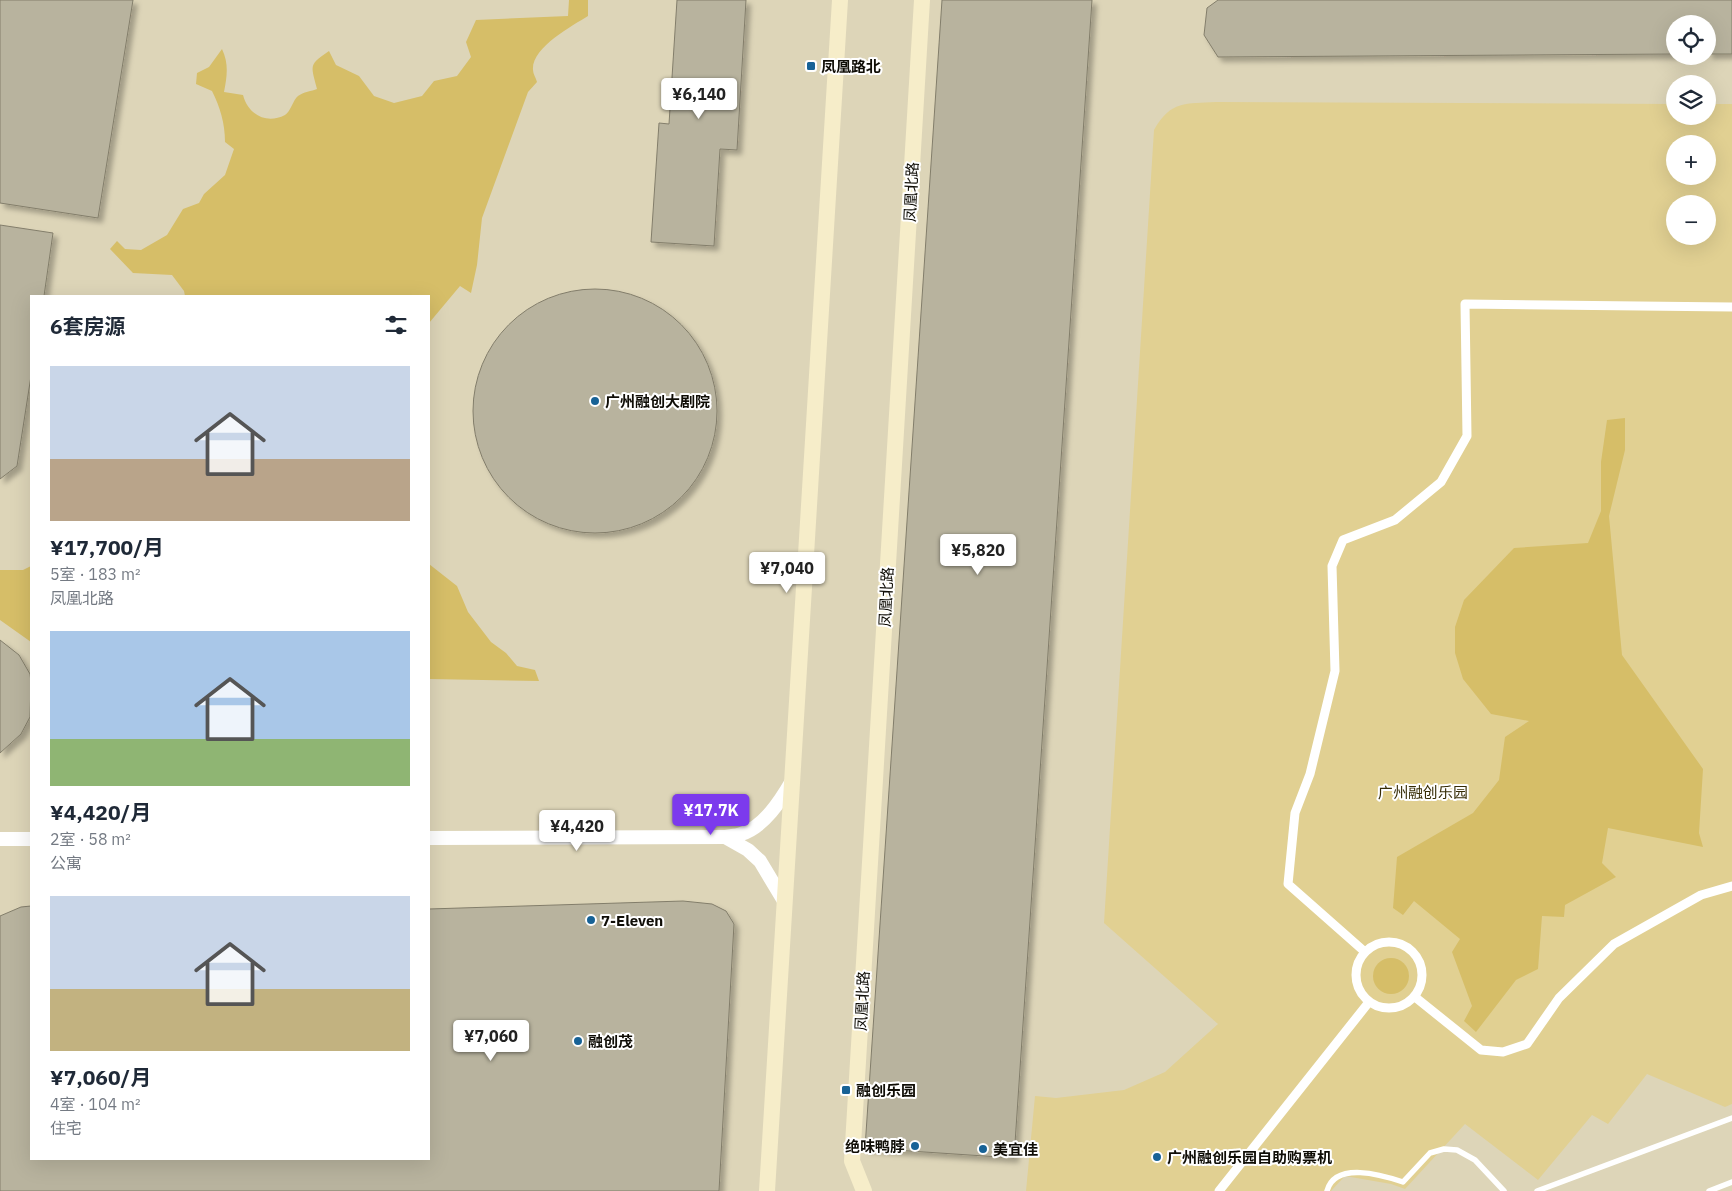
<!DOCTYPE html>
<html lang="zh">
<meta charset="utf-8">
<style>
body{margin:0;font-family:"IBM Plex Sans","Noto Sans SC",sans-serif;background:#f6f6f7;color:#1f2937;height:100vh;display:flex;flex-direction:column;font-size:19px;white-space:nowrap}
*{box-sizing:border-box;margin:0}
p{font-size:16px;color:#747a83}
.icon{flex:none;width:28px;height:28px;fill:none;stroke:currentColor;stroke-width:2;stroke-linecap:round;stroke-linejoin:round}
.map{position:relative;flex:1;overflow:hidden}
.panel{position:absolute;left:30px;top:295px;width:400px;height:865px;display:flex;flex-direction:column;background:#fff;border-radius:0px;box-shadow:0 5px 20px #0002}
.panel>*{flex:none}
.controls{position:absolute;left:1666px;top:15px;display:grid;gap:10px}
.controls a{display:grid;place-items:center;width:50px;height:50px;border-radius:50%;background:#fff;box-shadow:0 5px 20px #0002;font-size:25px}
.price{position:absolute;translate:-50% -42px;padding:0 11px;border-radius:5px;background:#fff;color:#222;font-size:16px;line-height:32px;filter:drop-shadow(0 1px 2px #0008)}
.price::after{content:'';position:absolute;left:50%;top:30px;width:15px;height:11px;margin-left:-8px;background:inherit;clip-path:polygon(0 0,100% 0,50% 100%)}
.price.current{background:#7c3aed;color:#fff}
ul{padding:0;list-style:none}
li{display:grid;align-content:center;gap:10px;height:265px;padding:0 20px}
li span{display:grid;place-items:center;height:155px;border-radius:0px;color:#555}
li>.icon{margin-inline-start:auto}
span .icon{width:90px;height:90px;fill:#fffc;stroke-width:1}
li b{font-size:21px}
h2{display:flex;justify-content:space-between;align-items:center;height:60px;padding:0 20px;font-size:21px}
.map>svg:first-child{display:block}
.built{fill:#ddd5b8;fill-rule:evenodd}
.green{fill:#e1d092;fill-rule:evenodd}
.water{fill:#d6be68}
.building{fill:#b8b39e;stroke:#837e6b;filter:url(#shadow)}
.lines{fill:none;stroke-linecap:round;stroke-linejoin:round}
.service{stroke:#fff;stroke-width:5.5}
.pedestrian{stroke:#fff;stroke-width:9}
.tertiary{stroke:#fff;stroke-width:14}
.secondary{stroke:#f6edc9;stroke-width:16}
.poi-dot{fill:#176296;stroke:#fff;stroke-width:2}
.labels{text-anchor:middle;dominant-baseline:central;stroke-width:4;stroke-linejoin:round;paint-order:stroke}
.poi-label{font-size:15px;font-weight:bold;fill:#0f0d06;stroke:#fff;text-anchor:start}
.street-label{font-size:15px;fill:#0f0d06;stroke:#fff}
.park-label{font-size:15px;fill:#362c05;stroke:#fff}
</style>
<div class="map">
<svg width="1732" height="1191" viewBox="0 0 1732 1191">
<defs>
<filter id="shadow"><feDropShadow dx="4.5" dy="4.5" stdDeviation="2.5" flood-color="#0004"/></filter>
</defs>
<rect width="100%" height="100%" fill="#e6e1cb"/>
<!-- built -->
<path class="built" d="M0 0H1732V1191H0ZM1675 24H1708V56H1675ZM1675 84H1708V116H1675ZM1675 144H1708V176H1675ZM1675 204H1708V236H1675ZM31 296H429V1159H31Z"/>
<!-- green -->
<path class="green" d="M1216 102 1675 104V116H1708V104H1732V1104L1725 1107 1647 1074 1608 1124 1592 1115 1538 1180 1465 1124 1405 1189 1391 1184 1345 1176 1331 1191H1026L1035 1096 1056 1098 1124 1090 1165 1072 1218 1024 1104 923 1154 130C1171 100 1186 104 1216 102ZM1675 144H1708V176H1675ZM1675 204H1708V236H1675Z"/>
<!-- water -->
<g class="water">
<path d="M569 0H588V16C572 26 531 48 533 70 533 74 536 78 537 82L528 92 482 218 477 265 471 293 460 286 429 323V296H185L184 291 172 275 133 273 110 249 117 241 125 249 141 250 167 235 183 209 199 203 204 194 225 175 234 149 225 142C225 123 220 107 212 91L196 84 197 73 209 67 222 49C229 64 227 76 224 92L243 95C248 114 266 125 285 115 291 111 293 100 298 96 303 92 312 91 317 89 311 65 308 65 329 51L336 65 359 76 374 96 394 103 422 96 434 81 457 76 471 57 466 42 476 20 568 16Z"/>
<path d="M1625 418V450L1609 516 1622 655 1703 769 1699 833 1703 847 1608 828 1602 863 1616 877 1565 905 1564 917 1542 916 1538 969 1516 980 1476 1032 1464 1021 1472 1006 1452 952 1460 939 1414 901 1403 915 1393 908 1397 857 1473 813 1499 780 1505 737 1529 721 1491 714 1463 679 1455 653V627L1464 600 1514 548 1588 543 1601 511V462L1607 420Z"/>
<path d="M429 564 457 586 468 612 491 642 506 653 517 666 535 670 539 681 429 679Z"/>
<path d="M31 566V642L0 620V570H23Z"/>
<circle cx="1391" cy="976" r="18"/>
</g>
<!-- building -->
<g class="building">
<path d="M0 0H133L98 218 0 203Z"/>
<path d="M677 0H746L737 150 720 149 714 246 651 242 659 123 669 124Z"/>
<path d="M942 0H1092L1014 1158 865 1148Z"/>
<path d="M1218 0H1732V54H1708V24H1675V54L1218 57 1204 35 1207 8Z"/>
<path d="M0 225 53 233 44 296H31V376L17 466 0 479Z"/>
<circle cx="595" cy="411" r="122"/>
<path d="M0 640 19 655 30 674 31 682 30 717 21 734 0 753Z"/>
<path d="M683 901 712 904 726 911 734 924 719 1191H0V916L21 907 31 906V1159H429V909Z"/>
</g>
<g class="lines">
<!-- service -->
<g class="service">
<path d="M1327 1191C1335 1161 1382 1175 1403 1182L1430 1153 1444 1149 1457 1150 1475 1160 1504 1191"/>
<path d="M1537 1191 1732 1118"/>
<path d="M1709 1191 1732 1182"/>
</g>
<!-- pedestrian -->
<g class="pedestrian">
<circle cx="1389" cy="975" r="33"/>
<path d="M1365 952 1288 884 1295 813 1310 774 1335 671 1332 566 1343 540 1395 520 1441 482 1467 436 1465 304 1732 307"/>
<path d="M1415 997 1481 1050 1503 1052 1527 1044 1559 998 1614 944 1701 895 1732 886"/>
<path d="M1219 1191 1369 1002"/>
</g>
<!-- tertiary -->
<g class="tertiary">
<path d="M429 838 725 837"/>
<path d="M0 839H31"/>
<path d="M784 901 760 861 748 850 725 837C730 836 736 836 741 834 764 827 781 800 792 781"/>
</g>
<!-- secondary -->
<g class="secondary">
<path d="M767 1191 840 0"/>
<path d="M864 1191 852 1161 922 0"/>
</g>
</g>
<!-- markers -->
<g class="poi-dot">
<rect x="806" y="61" width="10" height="10" rx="2.5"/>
<circle cx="595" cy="401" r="5"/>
<circle cx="591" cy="920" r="5"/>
<circle cx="578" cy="1041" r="5"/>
<rect x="841" y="1085" width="10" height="10" rx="2.5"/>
<circle cx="915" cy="1146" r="5"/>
<circle cx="983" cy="1149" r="5"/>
<circle cx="1157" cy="1157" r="5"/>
</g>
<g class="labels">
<!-- poi labels -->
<g class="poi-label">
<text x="821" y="66">凤凰路北</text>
<text x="605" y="401">广州融创大剧院</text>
<text x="601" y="920">7-Eleven</text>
<text x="588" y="1041">融创茂</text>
<text x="856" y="1090">融创乐园</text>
<text x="905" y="1146" text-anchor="end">绝味鸭脖</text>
<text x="993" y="1149">美宜佳</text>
<text x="1167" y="1157">广州融创乐园自助购票机</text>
</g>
<!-- street labels -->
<g class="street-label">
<text transform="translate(911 192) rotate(-87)">凤凰北路</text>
<text transform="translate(886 597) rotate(-87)">凤凰北路</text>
<text transform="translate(862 1001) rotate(-87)">凤凰北路</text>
</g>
<!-- park labels -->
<g class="park-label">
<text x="1423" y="792">广州融创乐园</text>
</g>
</g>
</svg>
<div class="controls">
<a><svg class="icon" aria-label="locate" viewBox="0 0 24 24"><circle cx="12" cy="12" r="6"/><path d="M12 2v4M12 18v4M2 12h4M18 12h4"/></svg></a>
<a><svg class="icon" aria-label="layers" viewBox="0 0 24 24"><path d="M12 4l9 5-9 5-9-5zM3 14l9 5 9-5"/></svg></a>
<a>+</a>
<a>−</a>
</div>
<b class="price" style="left:699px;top:120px">¥6,140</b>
<b class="price" style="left:978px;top:576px">¥5,820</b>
<b class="price" style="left:787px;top:594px">¥7,040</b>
<b class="price current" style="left:711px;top:836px">¥17.7K</b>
<b class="price" style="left:577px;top:852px">¥4,420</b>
<b class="price" style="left:491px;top:1062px">¥7,060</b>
<section class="panel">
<h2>6套房源<svg class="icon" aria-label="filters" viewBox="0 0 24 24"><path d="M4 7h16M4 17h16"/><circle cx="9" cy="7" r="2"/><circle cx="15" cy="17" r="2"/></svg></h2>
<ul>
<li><span style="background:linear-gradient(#c9d6e8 60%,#b9a48a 0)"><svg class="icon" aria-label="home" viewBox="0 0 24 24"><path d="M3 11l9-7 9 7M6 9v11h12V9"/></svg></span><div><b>¥17,700/月</b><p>5室 · 183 m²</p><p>凤凰北路</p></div></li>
<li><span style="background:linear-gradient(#a9c7e8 70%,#8fb573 0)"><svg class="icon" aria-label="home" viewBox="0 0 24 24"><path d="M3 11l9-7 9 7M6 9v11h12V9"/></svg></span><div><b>¥4,420/月</b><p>2室 · 58 m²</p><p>公寓</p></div></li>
<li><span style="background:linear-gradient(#c9d6e8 60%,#c2b280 0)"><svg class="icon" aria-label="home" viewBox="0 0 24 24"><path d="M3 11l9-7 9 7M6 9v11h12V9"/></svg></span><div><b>¥7,060/月</b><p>4室 · 104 m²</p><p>住宅</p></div></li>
</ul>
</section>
</div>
